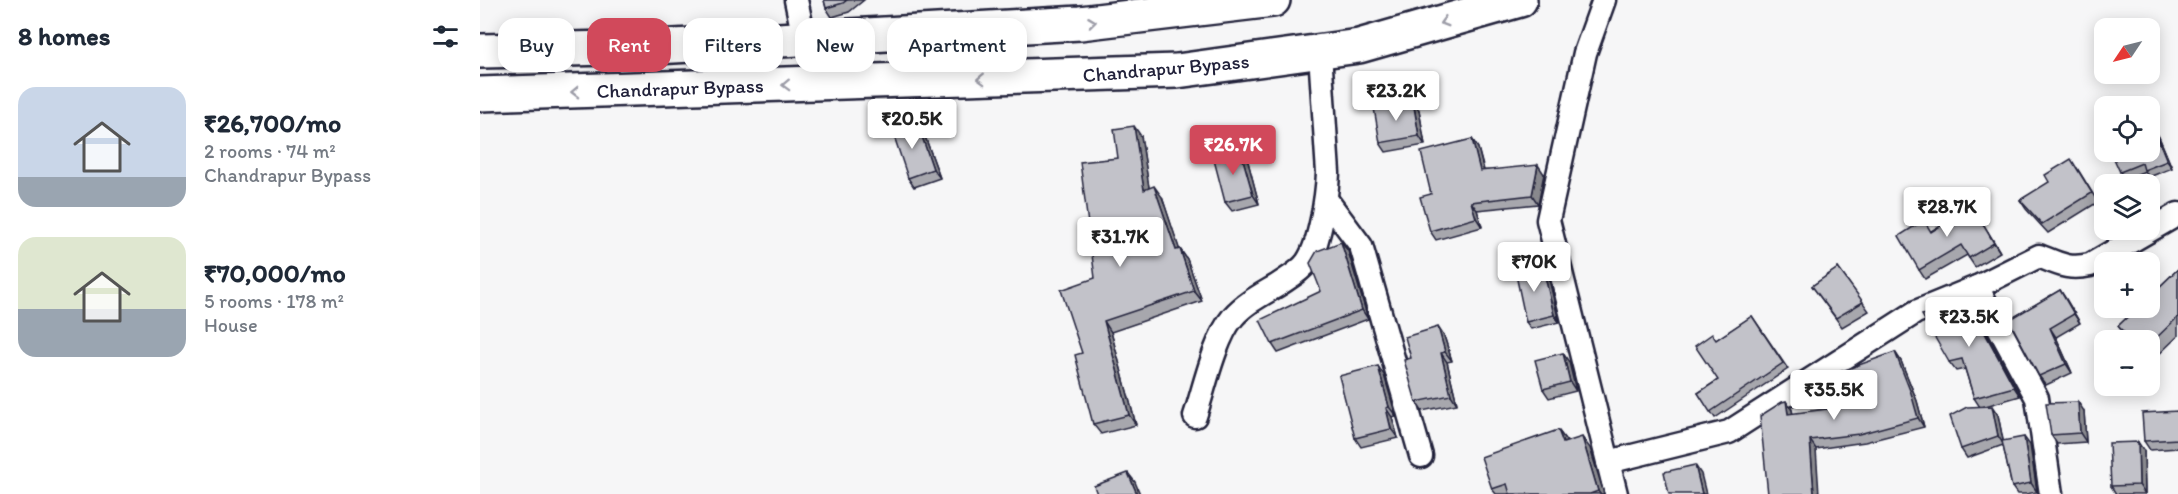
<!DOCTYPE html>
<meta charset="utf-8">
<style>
body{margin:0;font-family:Itim,sans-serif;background:#f6f6f7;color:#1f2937;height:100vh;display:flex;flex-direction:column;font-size:22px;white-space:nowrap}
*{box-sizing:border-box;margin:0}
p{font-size:20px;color:#747a83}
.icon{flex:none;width:33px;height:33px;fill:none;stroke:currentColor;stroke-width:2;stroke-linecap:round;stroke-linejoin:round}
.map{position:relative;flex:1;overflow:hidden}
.panel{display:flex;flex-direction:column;background:#fff;width:480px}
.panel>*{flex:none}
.guide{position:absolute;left:18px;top:18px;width:570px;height:54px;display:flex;gap:12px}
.needle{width:39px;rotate:235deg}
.fabs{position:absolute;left:1614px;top:18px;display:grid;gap:12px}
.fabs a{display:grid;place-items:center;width:66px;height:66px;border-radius:12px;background:#fff;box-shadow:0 3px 15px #0003;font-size:30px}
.price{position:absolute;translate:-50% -51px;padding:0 14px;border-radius:6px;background:#fff;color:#222;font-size:20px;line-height:39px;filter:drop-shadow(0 2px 3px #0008)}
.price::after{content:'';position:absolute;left:50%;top:36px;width:18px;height:14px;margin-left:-9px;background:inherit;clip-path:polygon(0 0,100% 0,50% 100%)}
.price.on{background:#d1495b;color:#fff}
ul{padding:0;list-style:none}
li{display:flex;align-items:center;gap:18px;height:150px;padding:0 18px}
li span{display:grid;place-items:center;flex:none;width:168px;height:120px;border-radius:18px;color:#555}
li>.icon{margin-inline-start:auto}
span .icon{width:72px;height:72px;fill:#fffc;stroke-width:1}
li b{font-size:26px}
h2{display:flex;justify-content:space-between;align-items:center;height:72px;padding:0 18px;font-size:26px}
.chip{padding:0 21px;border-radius:18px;background:#fff;box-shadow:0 3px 15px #0003;font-size:21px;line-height:54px}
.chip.on{background:#d1495b;color:#fff}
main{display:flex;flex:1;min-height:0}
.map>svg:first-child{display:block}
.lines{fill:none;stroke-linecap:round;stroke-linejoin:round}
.street-casing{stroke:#22223b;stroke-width:27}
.highway-casing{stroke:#22223b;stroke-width:38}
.street{stroke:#fff;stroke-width:22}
.highway{stroke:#fff;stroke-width:33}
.wall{fill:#a7a7ad;stroke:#22223b;stroke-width:1.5}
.shaded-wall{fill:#88888d;stroke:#22223b;stroke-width:1.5}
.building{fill:#c2c2c9;stroke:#22223b;stroke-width:1.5}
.oneway{stroke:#9c9ca7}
.labels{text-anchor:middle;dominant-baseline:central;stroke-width:4.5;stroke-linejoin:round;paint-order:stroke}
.street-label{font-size:20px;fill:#22223b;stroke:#fff}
</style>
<main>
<section class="panel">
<h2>8 homes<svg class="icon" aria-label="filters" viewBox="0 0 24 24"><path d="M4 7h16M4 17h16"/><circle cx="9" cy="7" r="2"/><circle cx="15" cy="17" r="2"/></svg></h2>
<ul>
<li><span style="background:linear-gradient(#c9d6e8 75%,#9aa5b1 0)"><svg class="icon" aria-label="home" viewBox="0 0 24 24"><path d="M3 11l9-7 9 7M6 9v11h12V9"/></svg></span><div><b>₹26,700/mo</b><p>2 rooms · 74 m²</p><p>Chandrapur Bypass</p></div></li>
<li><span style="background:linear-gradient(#dfe7d0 60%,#9aa5b1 0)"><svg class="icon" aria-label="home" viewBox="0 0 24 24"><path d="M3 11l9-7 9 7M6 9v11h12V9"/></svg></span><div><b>₹70,000/mo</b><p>5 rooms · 178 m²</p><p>House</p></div></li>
</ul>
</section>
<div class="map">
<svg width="1698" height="494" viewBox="0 0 1698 494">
<rect width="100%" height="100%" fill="#f6f6f7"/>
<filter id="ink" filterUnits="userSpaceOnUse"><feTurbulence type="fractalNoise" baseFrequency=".0167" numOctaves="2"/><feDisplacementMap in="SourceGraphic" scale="12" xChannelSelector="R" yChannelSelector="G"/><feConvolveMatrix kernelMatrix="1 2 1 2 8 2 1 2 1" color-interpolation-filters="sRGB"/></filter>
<g filter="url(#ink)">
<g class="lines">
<!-- street casing -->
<g class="street-casing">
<g id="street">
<path d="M316 0 324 38"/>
<path d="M1124 0 1105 53 1068 220 1136 494"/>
<path d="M846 199 881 246 941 456"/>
<path d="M1497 287 1557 398 1571 494"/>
<path d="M715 416C724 389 735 338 753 317 765 303 783 294 798 285 808 278 820 272 827 262 840 244 847 195 848 173L840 53"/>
<path d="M1128 462 1249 432 1436 312 1497 287 1559 256C1579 264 1589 270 1610 265L1698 214"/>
</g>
</g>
<!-- highway casing -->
<g class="highway-casing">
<g id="highway">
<path d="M0 51 176 47 600 23 793 0"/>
<path d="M0 94 697 71 879 46 1040 0"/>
</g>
</g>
<!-- street -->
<use href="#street" class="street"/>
<!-- highway -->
<use href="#highway" class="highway"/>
</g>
<!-- wall -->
<g class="wall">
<path d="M344 0H384L369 12 352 17 346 8Z"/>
<path d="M939 110 945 145 906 152 900 143Z"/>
<path d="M437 122 443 131 460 178 434 187 428 178Z"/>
<path d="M1674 129 1679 137 1692 168 1669 177 1665 171 1645 179 1640 172 1670 152Z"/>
<path d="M661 136 669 188 682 197 699 249H700L707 259 722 301 631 332 656 425 621 434 613 424 602 353 615 278 638 158Z"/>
<path d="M992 139 998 148 1004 170 1064 174 1058 204 997 210 1002 227 956 240 950 231 951 194Z"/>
<path d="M760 149 767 158 779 204 752 211 745 202Z"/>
<path d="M1597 168 1618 202 1568 233 1546 209 1540 200Z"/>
<path d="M1492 206 1520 252 1495 267 1487 255 1445 279 1439 270 1451 231Z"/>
<path d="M868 251 888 319 798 353 792 344 841 291Z"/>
<path d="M1358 268 1389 311 1362 327 1332 286Z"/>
<path d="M1698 269V336L1670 363V340H1649L1638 326Z"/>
<path d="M1067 271 1079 322 1051 329 1046 322Z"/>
<path d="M1580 290 1600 323 1576 337 1592 373 1566 385 1559 376 1529 320Z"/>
<path d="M1493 309 1540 396 1502 407 1518 415 1523 441 1550 445 1557 492 1546 494H1537L1532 487 1523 445 1487 458 1481 449 1500 407 1494 398 1485 369 1476 371 1469 362Z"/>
<path d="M1272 316 1308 369 1235 418 1218 393 1238 380 1236 340Z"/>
<path d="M964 336 972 361 967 362 977 404 942 411 936 402 931 358Z"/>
<path d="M1415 352 1421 361 1437 401 1444 427 1385 442 1336 449 1288 494 1312 410 1313 414 1362 407Z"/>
<path d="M1089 362 1096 391 1069 398 1063 389Z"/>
<path d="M904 375 916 416 912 417 918 438 881 447 875 438Z"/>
<path d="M1604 411 1606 442 1577 444 1571 435Z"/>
<path d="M1698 411V448L1670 450 1664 441Z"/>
<path d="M1078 430 1087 442 1110 448 1124 494H1016L1012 489Z"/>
<path d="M1664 451 1665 494H1636L1631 486Z"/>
</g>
<!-- shaded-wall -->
<g class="shaded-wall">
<path d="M933 101 939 110 945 145 939 136Z"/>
<path d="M437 122 443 131 460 178 453 169Z"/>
<path d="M654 126 661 136 671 200 664 190Z"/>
<path d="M1674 129 1679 137 1692 168 1687 161Z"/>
<path d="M992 139 998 148 1006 180 1000 171Z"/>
<path d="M760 149 767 158 779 204 773 195Z"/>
<path d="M1058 165 1064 174 1058 204 1052 195Z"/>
<path d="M674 186 682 197 703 260 696 250Z"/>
<path d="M991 202 997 210 1002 227 996 218Z"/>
<path d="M1492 206 1498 215 1520 252 1514 243Z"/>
<path d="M861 242 868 251 888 319 882 310Z"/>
<path d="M700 249 707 259 722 301 714 291Z"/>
<path d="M1062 264 1067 271 1079 322 1074 315Z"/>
<path d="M1580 290 1586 299 1600 323 1594 314Z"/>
<path d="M1487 300 1493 309 1540 396 1534 387Z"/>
<path d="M624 321 631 332 656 425 649 415Z"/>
<path d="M958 327 964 336 972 361 965 352Z"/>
<path d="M1570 328 1576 337 1592 373 1586 364Z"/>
<path d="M1415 352 1421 361 1437 401 1444 427 1438 418Z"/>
<path d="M961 353 967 362 977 404 971 395Z"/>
<path d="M1083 353 1089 362 1096 391 1090 382Z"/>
<path d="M898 366 904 375 916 416 909 407Z"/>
<path d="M1306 401 1312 410 1314 423 1308 414Z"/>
<path d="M1598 402 1604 411 1606 442 1600 433Z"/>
<path d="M1512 406 1518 415 1524 445 1518 436Z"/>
<path d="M906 408 912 417 918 438 911 429Z"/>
<path d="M1078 430 1087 442 1083 443Z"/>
<path d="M1102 437 1110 448 1124 494H1120L1118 491Z"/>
<path d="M1544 437 1550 445 1557 492 1551 483Z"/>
<path d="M1330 440 1336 449 1339 494H1334Z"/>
<path d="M1658 442 1664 451 1665 494 1659 485Z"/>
<path d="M1215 465 1221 474 1226 494H1222Z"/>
<path d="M648 473 655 482 660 494H657Z"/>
</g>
<!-- building -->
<g class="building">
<path d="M344 0H367L363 3 346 8Z"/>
<path d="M933 101 939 136 900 143 894 108Z"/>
<path d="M437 122 453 169 428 178 412 130Z"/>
<path d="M654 126 664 190 674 186 696 250 700 249 714 291 624 321 649 415 613 424 595 355 602 353 581 290 615 278 600 162 638 158 634 129Z"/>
<path d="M1674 129 1687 161 1664 170 1662 163 1640 172 1631 152H1670V131Z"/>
<path d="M992 139 1000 171 1058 165 1052 195 991 202 996 218 950 231 940 197 951 194 941 152Z"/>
<path d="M760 149 773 195 745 202 733 156Z"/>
<path d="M1591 159 1612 193 1562 224 1540 200 1569 182 1565 175Z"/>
<path d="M1492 206 1514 243 1489 258 1481 245 1439 270 1419 236 1444 220 1451 232Z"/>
<path d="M861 242 882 310 792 344 780 320 841 291 830 263 837 251Z"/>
<path d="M1062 264 1074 315 1046 322 1035 270Z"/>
<path d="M1358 268 1383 302 1356 318 1332 286Z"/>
<path d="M1698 269V317L1670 344V340H1651L1638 326 1657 308H1670V296Z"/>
<path d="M1580 290 1594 314 1570 328 1586 364 1559 376 1529 320Z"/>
<path d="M1487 300 1534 387 1494 398 1482 359 1469 362 1442 315Z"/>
<path d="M1272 316 1303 363 1230 412 1218 393 1238 380 1215 346 1232 334 1236 340Z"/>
<path d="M958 327 965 352 961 353 971 395 936 402 924 360 931 358 925 337Z"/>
<path d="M1415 352 1431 393 1438 418 1379 434 1330 440 1334 494H1288L1280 416 1302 402 1306 401 1308 414 1362 407 1351 375Z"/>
<path d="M1083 353 1090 382 1063 389 1055 360Z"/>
<path d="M898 366 909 407 906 408 911 429 875 438 859 376Z"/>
<path d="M1598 402 1600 433 1571 435 1566 403Z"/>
<path d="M1512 406 1518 436 1481 449 1470 416 1487 407Z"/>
<path d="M1698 411V439L1664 441 1662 413Z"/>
<path d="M1078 430 1083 443 1102 437 1118 491 1110 494H1030L1027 484 1012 489 1001 457Z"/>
<path d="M1544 437 1551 483 1532 487 1522 441Z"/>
<path d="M1658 442 1659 485 1631 486 1629 443Z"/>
<path d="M1215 465 1222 494H1189L1184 472Z"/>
<path d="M648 473 657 494H617L614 486Z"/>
</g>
<!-- one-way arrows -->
<defs><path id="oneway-chevron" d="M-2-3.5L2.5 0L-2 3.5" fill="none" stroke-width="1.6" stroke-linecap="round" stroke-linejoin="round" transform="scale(1.5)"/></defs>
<g class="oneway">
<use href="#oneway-chevron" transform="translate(612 22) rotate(-7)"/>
<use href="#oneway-chevron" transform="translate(964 22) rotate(164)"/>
<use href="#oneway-chevron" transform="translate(501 79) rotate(178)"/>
<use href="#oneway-chevron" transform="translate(306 85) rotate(178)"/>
<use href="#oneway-chevron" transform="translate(95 92) rotate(179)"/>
</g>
</g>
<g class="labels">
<!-- street labels -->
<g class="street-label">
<text transform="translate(686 68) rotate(-5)">Chandrapur Bypass</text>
<text transform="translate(200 88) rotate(-2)">Chandrapur Bypass</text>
</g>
</g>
</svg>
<div class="fabs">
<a><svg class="needle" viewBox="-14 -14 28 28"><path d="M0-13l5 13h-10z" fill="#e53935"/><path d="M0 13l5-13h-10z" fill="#747a83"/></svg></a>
<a><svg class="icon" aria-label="locate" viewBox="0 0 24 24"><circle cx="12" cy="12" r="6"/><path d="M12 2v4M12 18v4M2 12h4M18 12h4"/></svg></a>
<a><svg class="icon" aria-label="layers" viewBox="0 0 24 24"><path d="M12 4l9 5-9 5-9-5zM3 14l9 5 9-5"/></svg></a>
<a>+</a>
<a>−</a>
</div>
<b class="price" style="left:916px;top:122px">₹23.2K</b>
<b class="price" style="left:432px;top:150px">₹20.5K</b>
<b class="price on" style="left:753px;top:176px">₹26.7K</b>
<b class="price" style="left:1467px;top:238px">₹28.7K</b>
<b class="price" style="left:640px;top:268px">₹31.7K</b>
<b class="price" style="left:1054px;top:293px">₹70K</b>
<b class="price" style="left:1489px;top:348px">₹23.5K</b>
<b class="price" style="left:1354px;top:421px">₹35.5K</b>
<div class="guide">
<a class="chip">Buy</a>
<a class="chip on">Rent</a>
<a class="chip">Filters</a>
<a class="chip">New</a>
<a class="chip">Apartment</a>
</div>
</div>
</main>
